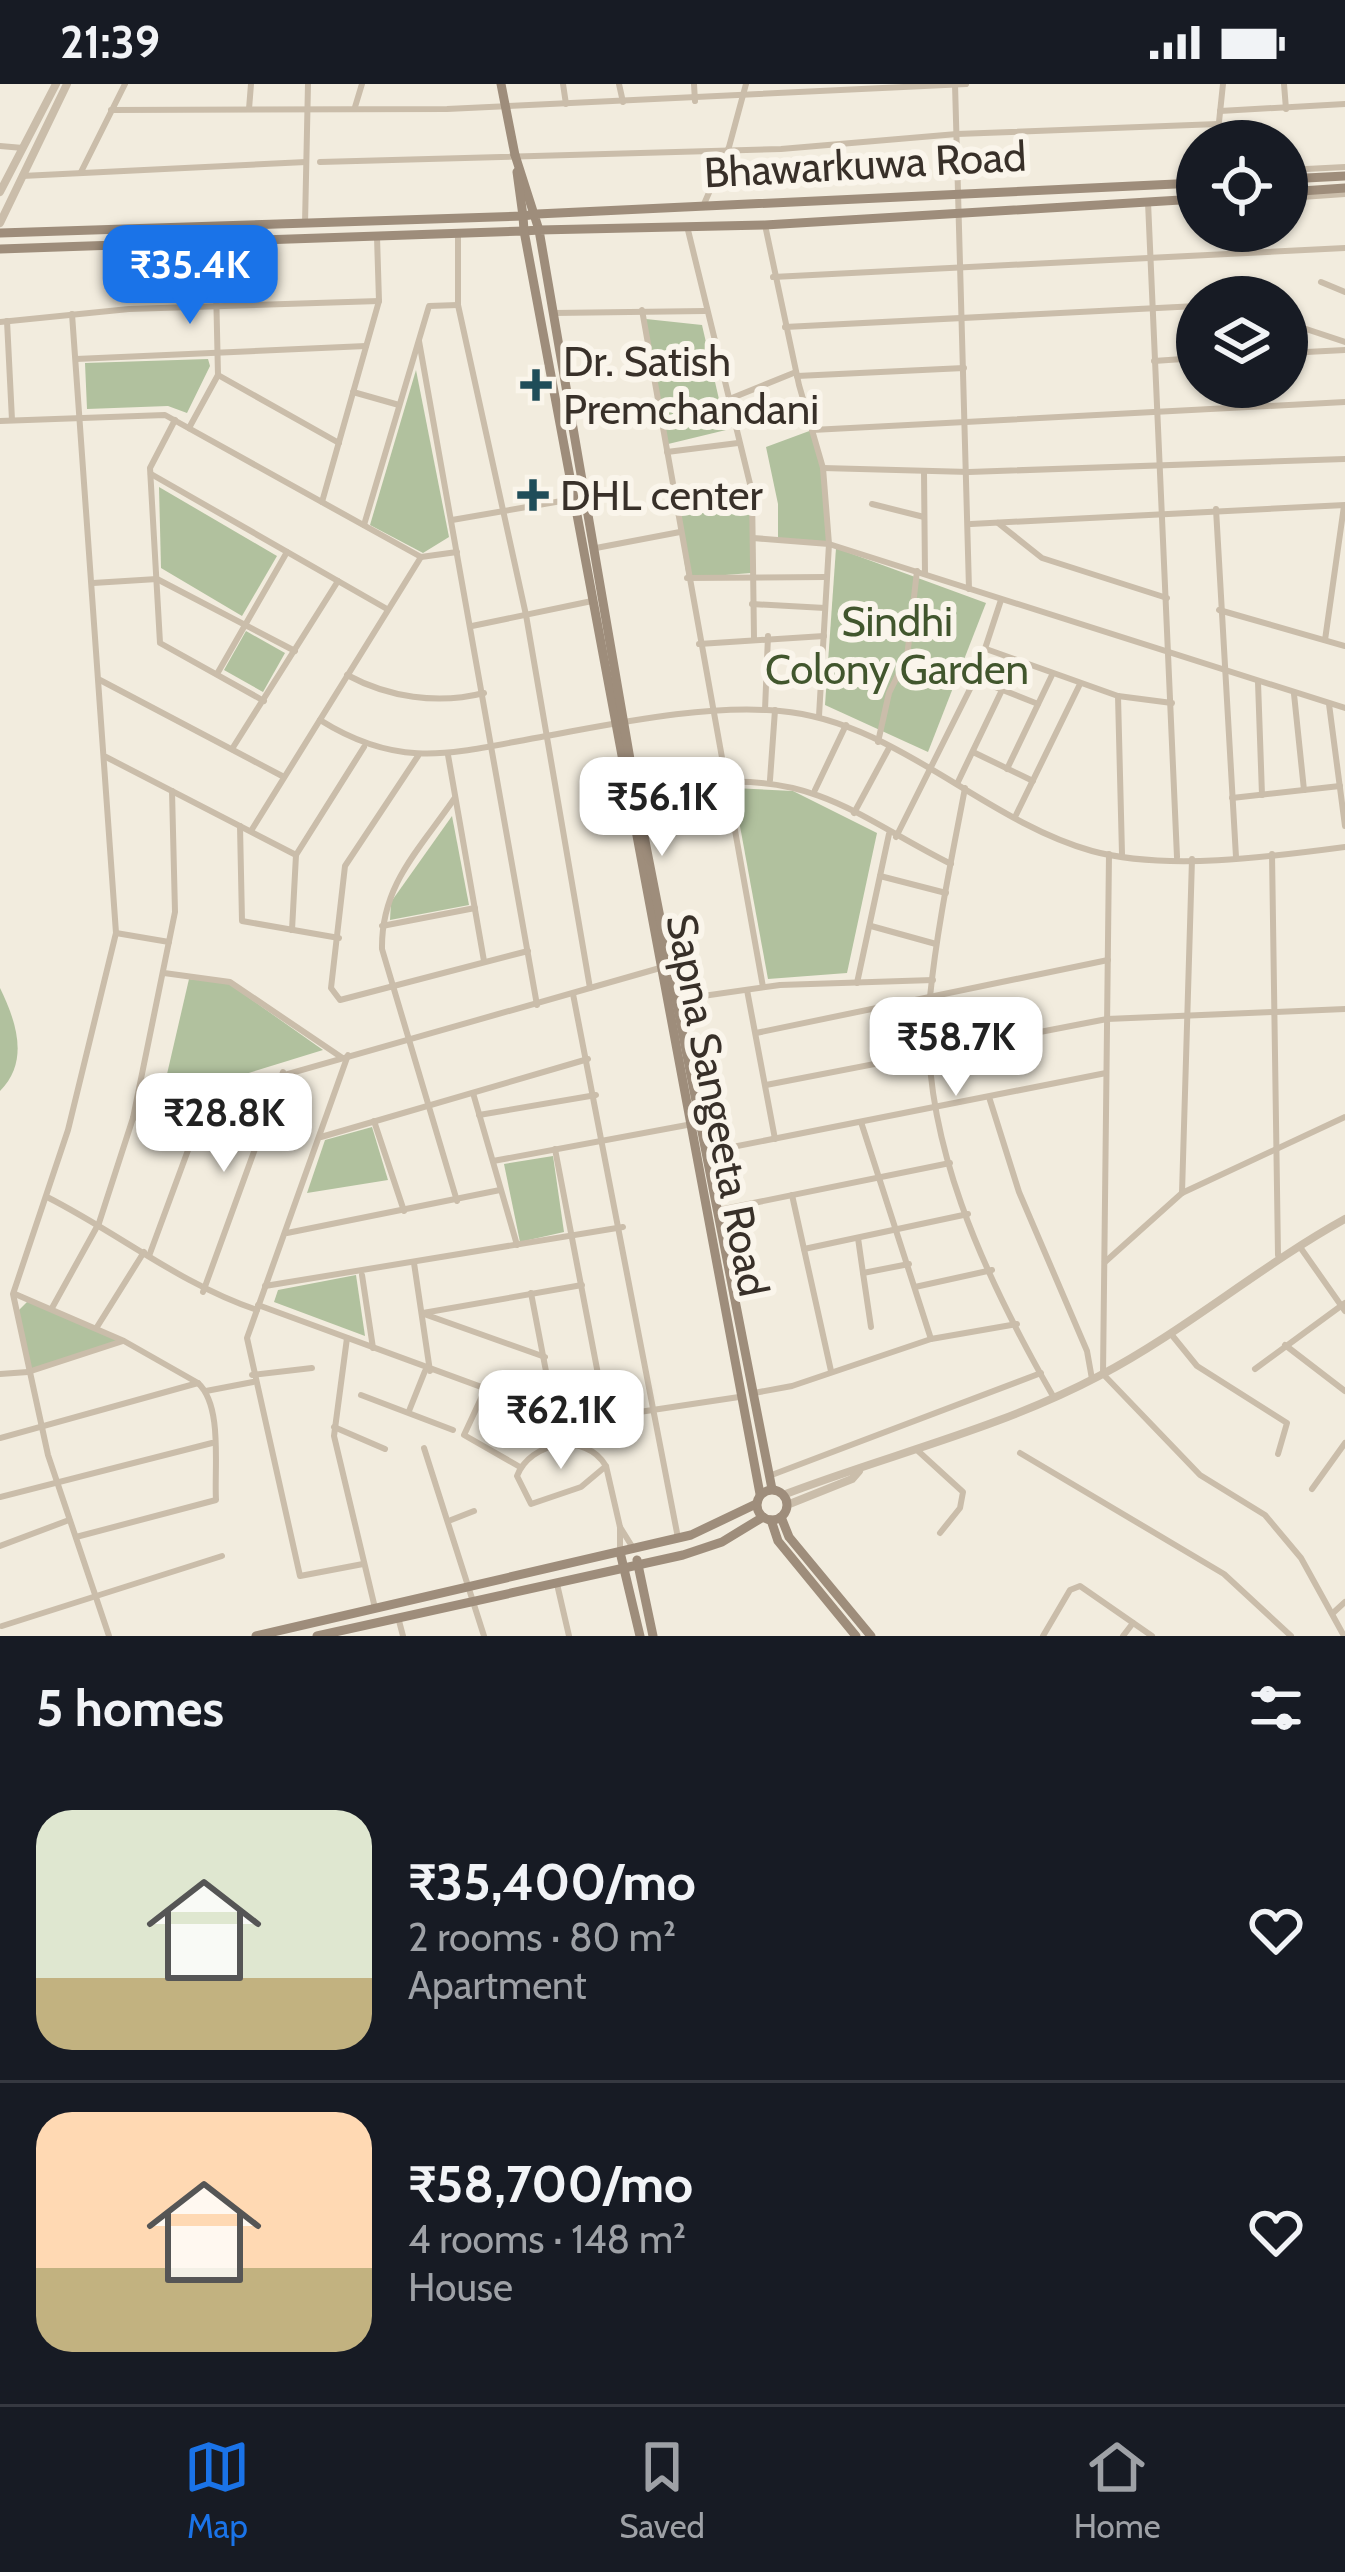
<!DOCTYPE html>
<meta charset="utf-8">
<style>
body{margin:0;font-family:Cabin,sans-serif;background:#242831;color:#f1f3f6;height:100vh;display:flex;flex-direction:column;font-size:45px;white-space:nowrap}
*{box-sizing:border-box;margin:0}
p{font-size:39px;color:#9ea1a6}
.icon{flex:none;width:66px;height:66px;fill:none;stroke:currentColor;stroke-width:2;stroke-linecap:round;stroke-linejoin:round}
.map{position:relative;height:1552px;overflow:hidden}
.panel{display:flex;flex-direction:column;background:#171b24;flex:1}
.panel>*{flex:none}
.fabs{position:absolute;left:1176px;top:36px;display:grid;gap:24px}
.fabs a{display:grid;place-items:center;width:132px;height:132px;border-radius:50%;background:#171b24;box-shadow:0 3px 9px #0004;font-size:60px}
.price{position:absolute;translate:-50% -102px;padding:0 27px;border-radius:24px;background:#fff;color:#222;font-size:39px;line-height:78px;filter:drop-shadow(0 3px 6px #0008)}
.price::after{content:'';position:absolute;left:50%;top:72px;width:36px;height:27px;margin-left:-18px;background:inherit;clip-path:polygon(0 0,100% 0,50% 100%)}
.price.selected{background:#1a73e8;color:#fff}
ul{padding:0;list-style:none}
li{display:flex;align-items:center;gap:36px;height:300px;padding:0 36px}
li+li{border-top:3px solid #363941}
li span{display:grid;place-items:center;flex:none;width:336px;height:240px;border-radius:36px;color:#555}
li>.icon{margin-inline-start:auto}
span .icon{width:144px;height:144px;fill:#fffc;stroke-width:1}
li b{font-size:51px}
h2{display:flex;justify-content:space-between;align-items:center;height:144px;padding:0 36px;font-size:51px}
.status{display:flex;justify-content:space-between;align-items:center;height:84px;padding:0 60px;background:#171b24;direction:ltr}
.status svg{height:33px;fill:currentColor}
.tab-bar{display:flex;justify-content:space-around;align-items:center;height:168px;border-top:3px solid #363941;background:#171b24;font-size:33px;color:#9ea1a6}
.tab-bar a{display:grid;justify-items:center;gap:6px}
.tab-bar .selected{color:#1a73e8}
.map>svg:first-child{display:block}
.green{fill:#b1c19e}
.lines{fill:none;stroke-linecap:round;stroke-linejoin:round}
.minor{stroke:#cabdaa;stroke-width:6}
.tertiary{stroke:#cabdaa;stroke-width:8}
.secondary{stroke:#9e8d7b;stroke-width:9}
.poi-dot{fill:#1f4d59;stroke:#faf5eb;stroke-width:4.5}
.labels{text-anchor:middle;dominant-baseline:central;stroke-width:12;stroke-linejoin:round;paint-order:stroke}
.street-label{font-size:42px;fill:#383029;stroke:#faf5eb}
.poi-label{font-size:42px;fill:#383029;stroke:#faf5eb;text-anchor:start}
.park-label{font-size:42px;fill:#41562d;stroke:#faf5eb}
</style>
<div class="status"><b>21:39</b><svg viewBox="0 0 49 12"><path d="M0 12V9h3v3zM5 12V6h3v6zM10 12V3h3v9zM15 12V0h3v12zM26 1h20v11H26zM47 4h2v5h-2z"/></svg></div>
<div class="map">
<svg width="1345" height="1552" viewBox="0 0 1345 1552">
<rect width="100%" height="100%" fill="#f2ecde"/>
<!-- green -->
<g class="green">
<path d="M646 235 702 241 726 346 664 361Z"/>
<path d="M208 275 210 282 187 329 168 322 87 325 85 279Z"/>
<path d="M416 286 449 453 423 469 370 441Z"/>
<path d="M812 346 823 384 829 460 778 455V420L766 363Z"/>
<path d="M159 403 277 472 242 532 161 484Z"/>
<path d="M752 408 751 489 687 494 676 424Z"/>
<path d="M836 464 986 519 928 668 825 621Z"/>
<path d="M246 547 285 569 263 608 224 586Z"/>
<path d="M733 704 793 707 877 749 847 889 768 895Z"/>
<path d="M452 732 469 821 390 836 391 818Z"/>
<path d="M189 895 228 899 323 966 161 1016Z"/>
<path d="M0 904C16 937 30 977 0 1007Z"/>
<path d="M372 1043 388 1096 307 1109 325 1056Z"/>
<path d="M553 1072 564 1148 520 1158 504 1080Z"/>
<path d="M356 1191 365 1252 274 1218 278 1206Z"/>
<path d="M29 1216 124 1257 28 1288 17 1228Z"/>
</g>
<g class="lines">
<!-- minor -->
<g class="minor">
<path d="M563 0 566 20"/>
<path d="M619 0 623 18"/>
<path d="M694 0 695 17"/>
<path d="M955 0 969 505"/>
<path d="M1284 0 1286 25"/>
<path d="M355 23 362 0"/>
<path d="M249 25 251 0"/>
<path d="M111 26 447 25 966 0"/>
<path d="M1220 27 1345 20"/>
<path d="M1217 57 1223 0"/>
<path d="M0 62 23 64"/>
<path d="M320 78 781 65 957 50 1218 40"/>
<path d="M1287 86 1345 83"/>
<path d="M81 88 125 0"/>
<path d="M22 92 306 78"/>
<path d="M1287 114 1345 110"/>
<path d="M1148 118 1177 773"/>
<path d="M704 120 729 63 746 0"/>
<path d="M305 140 308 0"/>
<path d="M765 141 799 301 823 384 829 460 819 632"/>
<path d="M687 142 752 408 754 554"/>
<path d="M458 149V221L526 531 590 904"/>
<path d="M773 193 1345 164"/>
<path d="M1321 198 1345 208"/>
<path d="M642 226 763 903"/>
<path d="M554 229 705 227"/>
<path d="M72 230 116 849 68 1046 13 1210 48 1371 109 1552"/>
<path d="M7 237 12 336"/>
<path d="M0 238 129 225 379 217"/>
<path d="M1288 239 1345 258"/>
<path d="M785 243 1197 222"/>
<path d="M419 257 537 921"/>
<path d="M1287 269 1345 266"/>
<path d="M76 275 366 262"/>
<path d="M1154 277 1197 274"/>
<path d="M218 291 339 359"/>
<path d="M797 292 964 284"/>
<path d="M353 308 399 321"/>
<path d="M727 316 796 288"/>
<path d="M175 336 150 384 160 559 264 617"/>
<path d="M0 337 165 331 421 473 457 468"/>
<path d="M189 344 218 291 215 158"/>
<path d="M812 346 1345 318"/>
<path d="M667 368 738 359"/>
<path d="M823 384 969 388 1345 375"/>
<path d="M924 388 925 490"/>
<path d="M151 390 387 525"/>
<path d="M322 418 379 217 377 153"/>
<path d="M872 420 924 433"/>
<path d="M676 424 752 408"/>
<path d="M1216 425 1236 773"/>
<path d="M452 436 573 415"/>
<path d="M998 439 1042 474 1167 514"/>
<path d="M971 440 1345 421"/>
<path d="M364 441 429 222 458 221"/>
<path d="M753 454 829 460 1345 624"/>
<path d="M596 464 680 448"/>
<path d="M687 494 825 493"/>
<path d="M93 499 157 495 295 567"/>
<path d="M752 520 825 524"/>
<path d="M1219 526 1345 562"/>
<path d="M472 542 592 517"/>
<path d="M1325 556 1344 422"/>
<path d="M699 560 824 552"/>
<path d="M986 565 1118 612 1172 619"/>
<path d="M907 573 977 587"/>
<path d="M217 590 287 468"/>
<path d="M347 591C388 613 437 621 484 609"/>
<path d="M975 595 1038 620"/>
<path d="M100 596 284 693"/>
<path d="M1258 598 1262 711"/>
<path d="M1294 610 1304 706"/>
<path d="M1118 612 1122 770"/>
<path d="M1329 620 1345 742"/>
<path d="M765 626 768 552"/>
<path d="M320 636C403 688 456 668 546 652 618 639 707 620 780 627 896 637 982 736 1092 767 1165 787 1270 773 1345 763"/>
<path d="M878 658 889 609 907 573 917 487"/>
<path d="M232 665 338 497"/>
<path d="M973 668 1033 697"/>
<path d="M448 671 484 877"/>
<path d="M418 672 345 782 331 904 340 916 528 867"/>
<path d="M106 673 296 771"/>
<path d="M1007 685 1052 591"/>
<path d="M770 696 775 626"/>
<path d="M725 698C822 694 867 738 951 780"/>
<path d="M957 700 1002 606"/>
<path d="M965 704C952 773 937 843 930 913 917 1051 986 1195 1053 1312"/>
<path d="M815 706 846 641"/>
<path d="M1232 714 1340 702"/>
<path d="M454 715C419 766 381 801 382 865L457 1117"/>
<path d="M854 729 889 664"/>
<path d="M1016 731 1080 600"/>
<path d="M240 742 242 837 339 854"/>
<path d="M251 747 421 473"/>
<path d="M896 753 975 595 1001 516"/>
<path d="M1109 770 1103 1290 1200 1391 1265 1431 1301 1474 1344 1552"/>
<path d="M1272 770 1278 1171"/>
<path d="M880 792 946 809"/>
<path d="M382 842 475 824"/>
<path d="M871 842 936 860"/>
<path d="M292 846 296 771 364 663"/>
<path d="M116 849 169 858"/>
<path d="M164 889 230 898 341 973"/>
<path d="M857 899 889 750"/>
<path d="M747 906 775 1055"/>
<path d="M573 910 678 1454"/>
<path d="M675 916 780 901 933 896"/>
<path d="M756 949 1108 876"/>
<path d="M348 971 247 1254 300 1492 363 1480"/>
<path d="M766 1001 1107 935 1345 925"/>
<path d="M473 1009 517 1161"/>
<path d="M989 1013 1019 1108 1087 1267 1092 1295"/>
<path d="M479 1031 596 1011"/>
<path d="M133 1034 660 884"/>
<path d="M374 1037 404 1127"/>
<path d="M861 1038 931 1255"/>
<path d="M321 1053 588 975"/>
<path d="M555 1065 606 1332"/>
<path d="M707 1068 1106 989"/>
<path d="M493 1077 687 1041"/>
<path d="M1182 1109 1192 775"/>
<path d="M792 1111 831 1287"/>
<path d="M47 1113C120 1150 180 1200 257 1226"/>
<path d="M719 1126 950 1079"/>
<path d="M287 1149 500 1106"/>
<path d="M858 1154 863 1189"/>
<path d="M1300 1163 1345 1227"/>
<path d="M804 1165 968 1130"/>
<path d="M149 1172 208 1012"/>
<path d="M1105 1178 1182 1109 1345 1033"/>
<path d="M414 1179 430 1287"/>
<path d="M362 1191 373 1264"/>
<path d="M265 1202 623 1143"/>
<path d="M915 1203 992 1186"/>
<path d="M203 1208 283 988"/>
<path d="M531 1209 554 1329"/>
<path d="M15 1210 124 1257 198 1299C223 1322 214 1384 216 1416L76 1453"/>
<path d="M258 1221 555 1330 586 1336 739 1313"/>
<path d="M52 1224 99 1139 133 1034 175 828 172 707"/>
<path d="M423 1229 582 1201"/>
<path d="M424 1230 545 1273"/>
<path d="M97 1243 144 1168"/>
<path d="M871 1243 863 1189 909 1180"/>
<path d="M1171 1250 1197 1282 1287 1339 1278 1370"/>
<path d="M347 1254 334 1352 375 1524"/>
<path d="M1285 1261 1345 1307"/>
<path d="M1255 1285 1345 1219"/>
<path d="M0 1290 28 1288 123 1257"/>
<path d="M252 1291 312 1284"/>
<path d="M206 1307 253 1298"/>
<path d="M484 1308 464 1351 520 1383"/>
<path d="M754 1309 792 1302 931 1255 1017 1240"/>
<path d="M361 1311 453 1346"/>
<path d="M409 1327 425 1287"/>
<path d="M334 1343 385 1365"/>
<path d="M0 1354 198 1299"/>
<path d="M424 1364 484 1552"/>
<path d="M917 1366 963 1408 960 1424 940 1449"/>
<path d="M1020 1369 1224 1490 1291 1552"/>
<path d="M606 1382 581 1403 531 1420 517 1392C530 1358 585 1347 606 1382L620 1443V1468"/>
<path d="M769 1392 1041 1289"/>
<path d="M1312 1405 1345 1359"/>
<path d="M0 1413 212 1359"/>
<path d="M451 1436 474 1427"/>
<path d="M620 1443 633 1464"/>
<path d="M0 1462 69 1436"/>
<path d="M557 1500 569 1552"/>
<path d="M1333 1529 1345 1518"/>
<path d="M398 1533 403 1552"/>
<path d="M2 1542 222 1472"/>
<path d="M1043 1552 1070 1506 1080 1502 1152 1552"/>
<path d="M1123 1552 1133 1539"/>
</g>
<!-- tertiary -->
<g class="tertiary">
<path d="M0 108 56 0"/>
<path d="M0 139 67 0"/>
<path d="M783 1411C887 1371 999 1345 1099 1292 1185 1247 1260 1182 1345 1135"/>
<path d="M787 1421 852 1395 859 1387"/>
</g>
<!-- secondary -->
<g class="secondary">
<path d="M501 0 515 71"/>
<path d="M515 71 539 146 524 147 523 132 537 130 1197 99"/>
<path d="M1287 95 1345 92"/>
<path d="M1287 108 1345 104"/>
<path d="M0 149 523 132 517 88"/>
<path d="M0 165 524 147 760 1410"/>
<path d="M772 1405 637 716 539 146 765 141 1197 115"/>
<circle cx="772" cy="1421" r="15"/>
<path d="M781 1433 789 1453 871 1552"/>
<path d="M771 1436 778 1457 856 1552"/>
<path d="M620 1468 640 1552"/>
<path d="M637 1476 653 1552"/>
<path d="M256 1552 691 1451 756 1420"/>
<path d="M317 1552 683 1471 722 1458 763 1433"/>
</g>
</g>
<!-- markers -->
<g class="poi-dot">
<path d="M530 283h12v12h12v12h-12v12h-12v-12h-12v-12h12z"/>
<path d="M527 393h12v12h12v12h-12v12h-12v-12h-12v-12h12z"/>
</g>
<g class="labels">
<!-- street labels -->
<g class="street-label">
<text transform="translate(865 80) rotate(-3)">Bhawarkuwa Road</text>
<text transform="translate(718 1021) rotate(79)">Sapna Sangeeta Road</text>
</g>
<!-- poi labels -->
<g class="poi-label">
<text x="563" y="277">Dr. Satish<tspan x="563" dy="48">Premchandani</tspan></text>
<text x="560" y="411">DHL center</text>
</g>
<!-- park labels -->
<g class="park-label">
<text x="897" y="537">Sindhi<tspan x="897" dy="48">Colony Garden</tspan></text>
</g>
</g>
</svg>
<div class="fabs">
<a><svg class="icon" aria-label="locate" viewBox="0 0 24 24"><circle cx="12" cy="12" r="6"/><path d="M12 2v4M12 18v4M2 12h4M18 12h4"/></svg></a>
<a><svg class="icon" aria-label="layers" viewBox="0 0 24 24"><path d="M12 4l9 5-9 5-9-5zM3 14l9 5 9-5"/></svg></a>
</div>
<b class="price selected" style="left:190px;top:243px">₹35.4K</b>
<b class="price" style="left:662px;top:775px">₹56.1K</b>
<b class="price" style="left:956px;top:1015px">₹58.7K</b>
<b class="price" style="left:224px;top:1091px">₹28.8K</b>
<b class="price" style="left:561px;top:1388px">₹62.1K</b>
</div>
<section class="panel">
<h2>5 homes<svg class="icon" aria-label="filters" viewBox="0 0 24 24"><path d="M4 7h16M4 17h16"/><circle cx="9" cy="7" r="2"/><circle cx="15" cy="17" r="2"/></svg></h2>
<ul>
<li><span style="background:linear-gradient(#dfe7d0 70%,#c2b280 0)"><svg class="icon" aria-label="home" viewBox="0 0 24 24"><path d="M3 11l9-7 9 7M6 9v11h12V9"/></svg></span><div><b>₹35,400/mo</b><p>2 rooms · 80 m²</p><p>Apartment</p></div><svg class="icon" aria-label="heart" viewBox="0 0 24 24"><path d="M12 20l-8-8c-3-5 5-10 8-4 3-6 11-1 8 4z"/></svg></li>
<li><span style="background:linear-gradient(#ffd9b3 65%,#c2b280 0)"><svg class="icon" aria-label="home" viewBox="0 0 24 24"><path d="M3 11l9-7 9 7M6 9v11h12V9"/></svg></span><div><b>₹58,700/mo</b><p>4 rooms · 148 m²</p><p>House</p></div><svg class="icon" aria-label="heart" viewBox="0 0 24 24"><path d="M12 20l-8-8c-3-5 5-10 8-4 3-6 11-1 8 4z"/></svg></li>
</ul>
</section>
<nav class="tab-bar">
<a class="selected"><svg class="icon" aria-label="map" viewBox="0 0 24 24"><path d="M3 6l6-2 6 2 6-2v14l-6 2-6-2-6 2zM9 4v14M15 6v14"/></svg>Map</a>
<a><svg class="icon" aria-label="saved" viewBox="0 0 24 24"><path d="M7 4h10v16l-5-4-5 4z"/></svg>Saved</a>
<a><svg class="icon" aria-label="home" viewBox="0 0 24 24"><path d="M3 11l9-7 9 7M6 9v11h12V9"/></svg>Home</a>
</nav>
